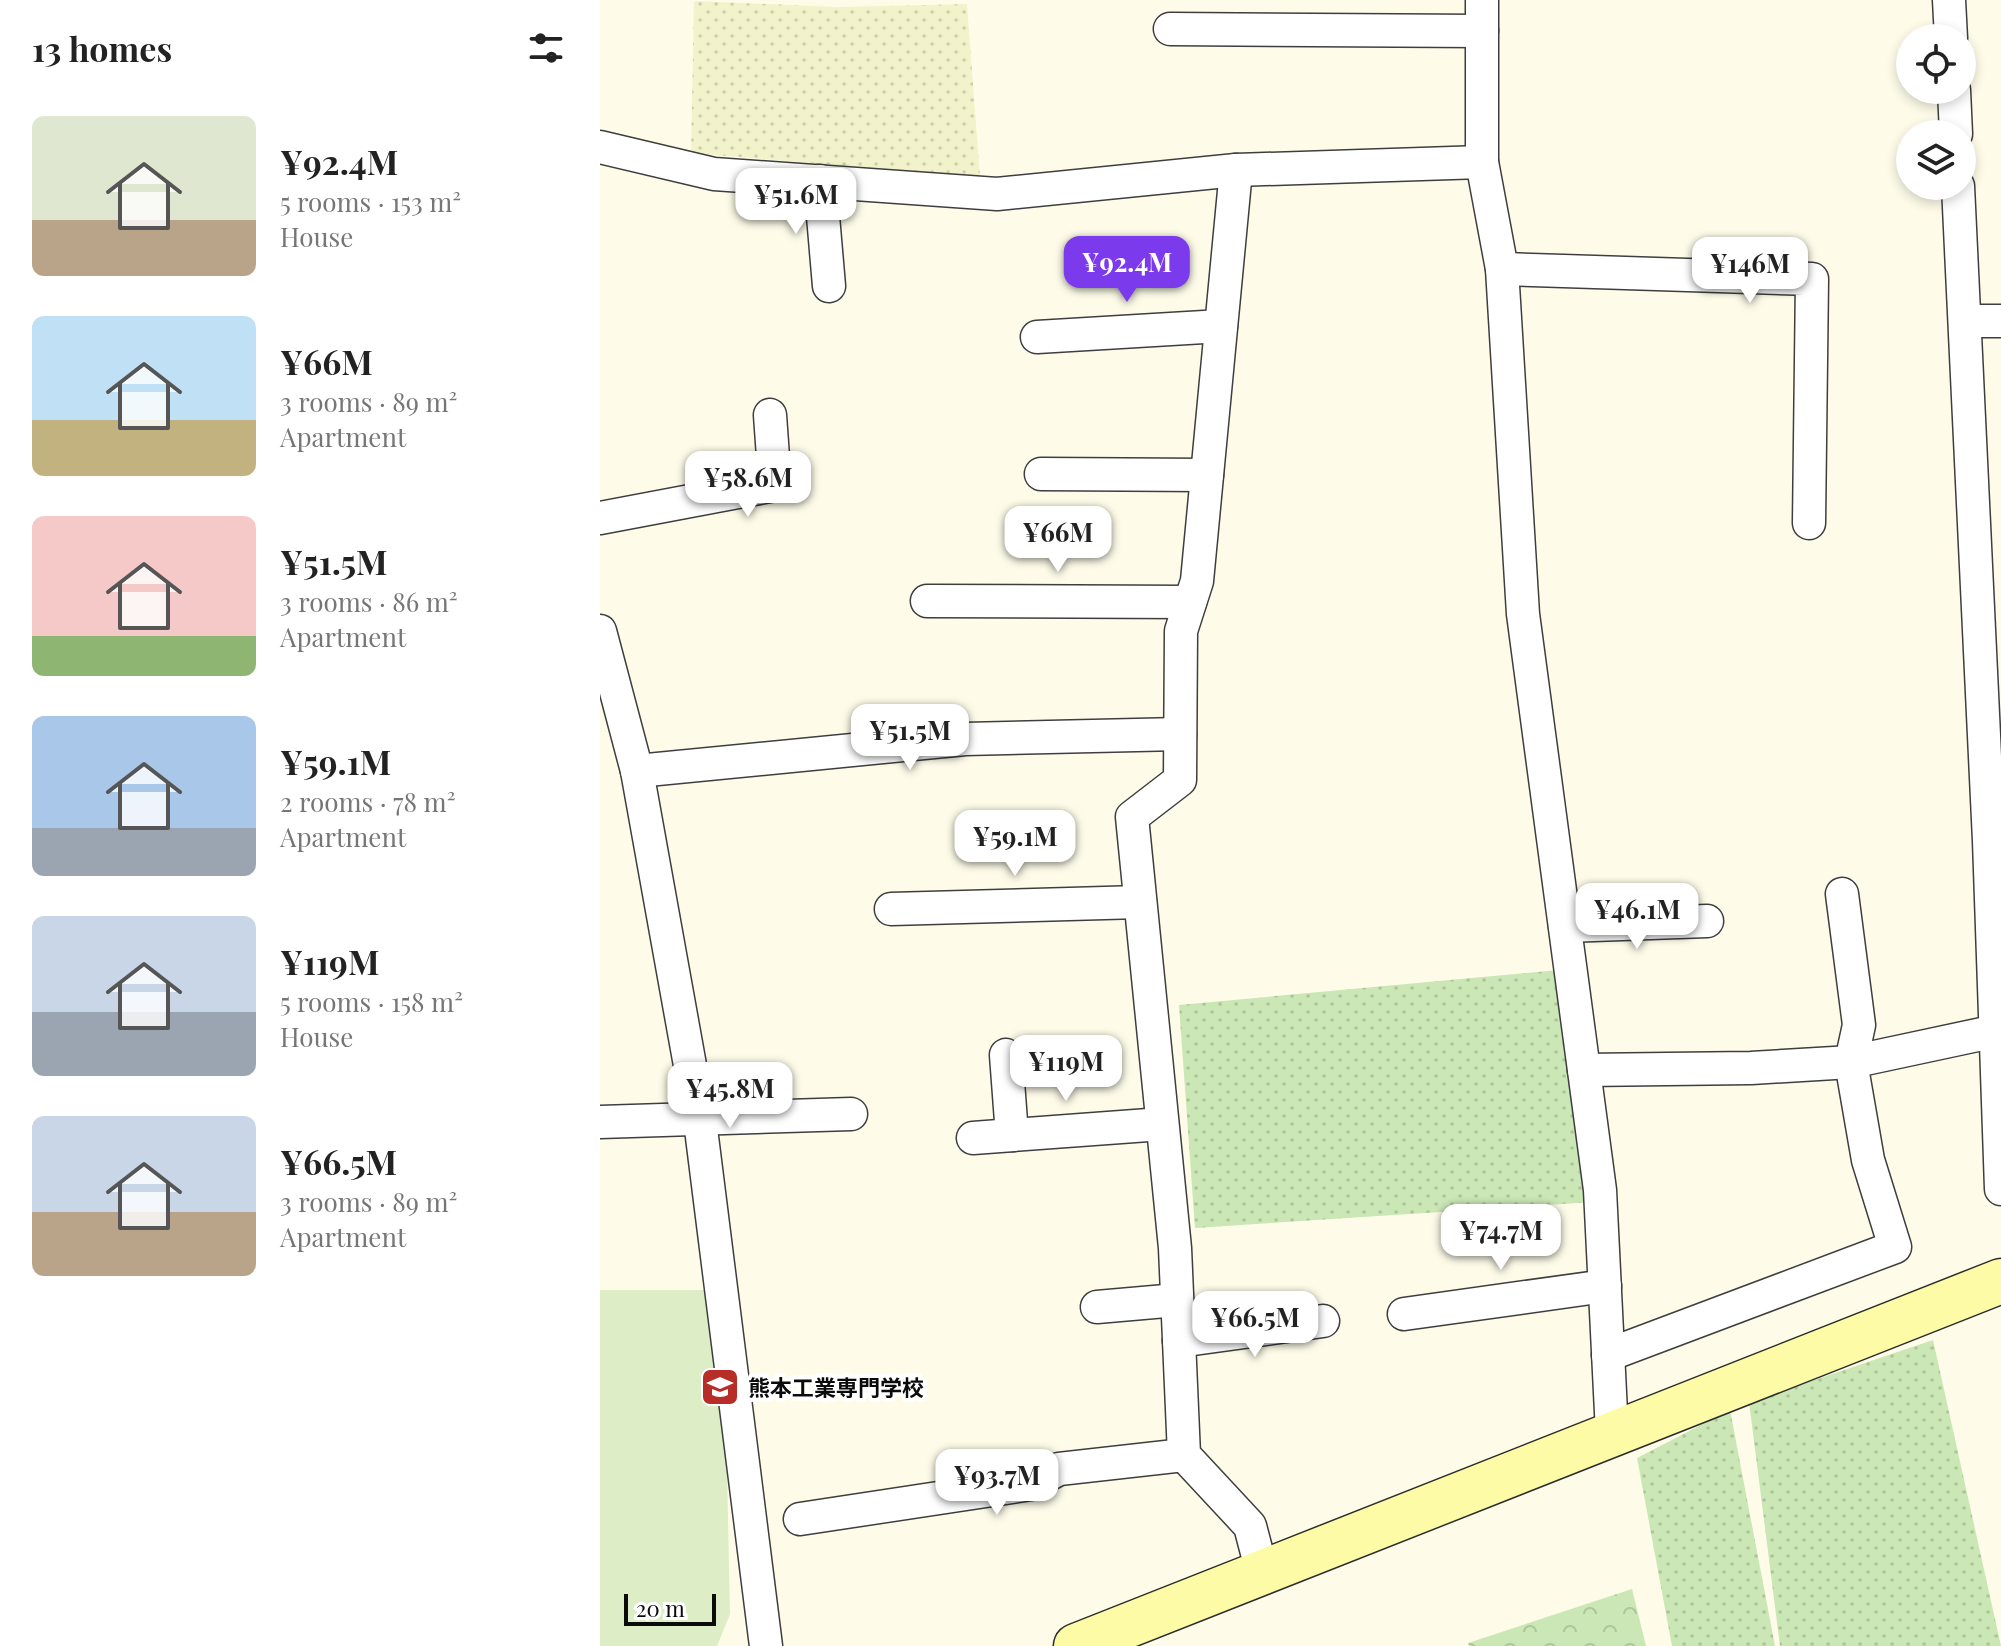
<!DOCTYPE html>
<meta charset="utf-8">
<style>
body{margin:0;font-family:"Playfair Display","Noto Sans JP",serif;background:#f6f6f6;color:#222;height:100vh;display:flex;flex-direction:column;font-size:30px;white-space:nowrap}
*{box-sizing:border-box;margin:0}
p{font-size:26px;color:#767676}
.icon{flex:none;width:44px;height:44px;fill:none;stroke:currentColor;stroke-width:2;stroke-linecap:round;stroke-linejoin:round}
.map{position:relative;flex:1;overflow:hidden}
.panel{display:flex;flex-direction:column;background:#fff;width:600px}
.panel>*{flex:none}
.buttons{position:absolute;left:1296px;top:24px;display:grid;gap:16px}
.buttons a{display:grid;place-items:center;width:80px;height:80px;border-radius:50%;background:#fff;box-shadow:0 4px 12px #0003;font-size:40px}
.scale{position:absolute;left:24px;bottom:20px;width:92px;box-sizing:border-box;padding-left:8px;border:4px solid #0b0b0b;border-top:0;font-size:22px;line-height:28px;white-space:nowrap;color:#0b0b0b;-webkit-text-stroke:6px #fff;paint-order:stroke}
.price{position:absolute;translate:-50% -68px;padding:0 18px;border-radius:16px;background:#fff;color:#222;font-size:26px;line-height:52px;filter:drop-shadow(0 2px 4px #0008)}
.price::after{content:'';position:absolute;left:50%;top:48px;width:24px;height:18px;margin-left:-12px;background:inherit;clip-path:polygon(0 0,100% 0,50% 100%)}
.price.current{background:#7c3aed;color:#fff}
ul{padding:0;list-style:none}
li{display:flex;align-items:center;gap:24px;height:200px;padding:0 32px}
li span{display:grid;place-items:center;flex:none;width:224px;height:160px;border-radius:12px;color:#555}
li>.icon{margin-inline-start:auto}
span .icon{width:96px;height:96px;fill:#fffc;stroke-width:1}
li b{font-size:34px}
h2{display:flex;justify-content:space-between;align-items:center;height:96px;padding:0 32px;font-size:34px}
main{display:flex;flex:1;min-height:0}
.map>svg:first-child{display:block}
.farmland{fill:url(#farmland-dots)}
.grass{fill:url(#grass-dots)}
.park{fill:url(#park-crowns)}
.pitch{fill:#ddeec6}
.lines{fill:none;stroke-linecap:round;stroke-linejoin:round}
.street-casing{stroke:#3e3e3e;stroke-width:35}
.secondary-casing{stroke:#2d2d2d;stroke-width:47}
.street{stroke:#fff;stroke-width:32}
.secondary{stroke:#fdfba6;stroke-width:44}
.labels{text-anchor:middle;dominant-baseline:central;stroke-width:8;stroke-linejoin:round;paint-order:stroke}
.poi-label{font-size:22px;font-weight:bold;fill:#0b0b0b;stroke:#fff;text-anchor:start}
</style>
<main>
<section class="panel">
<h2>13 homes<svg class="icon" aria-label="filters" viewBox="0 0 24 24"><path d="M4 7h16M4 17h16"/><circle cx="9" cy="7" r="2"/><circle cx="15" cy="17" r="2"/></svg></h2>
<ul>
<li><span style="background:linear-gradient(#dfe7d0 65%,#b9a48a 0)"><svg class="icon" aria-label="home" viewBox="0 0 24 24"><path d="M3 11l9-7 9 7M6 9v11h12V9"/></svg></span><div><b>¥92.4M</b><p>5 rooms · 153 m²</p><p>House</p></div></li>
<li><span style="background:linear-gradient(#bfe0f5 65%,#c2b280 0)"><svg class="icon" aria-label="home" viewBox="0 0 24 24"><path d="M3 11l9-7 9 7M6 9v11h12V9"/></svg></span><div><b>¥66M</b><p>3 rooms · 89 m²</p><p>Apartment</p></div></li>
<li><span style="background:linear-gradient(#f6c9c9 75%,#8fb573 0)"><svg class="icon" aria-label="home" viewBox="0 0 24 24"><path d="M3 11l9-7 9 7M6 9v11h12V9"/></svg></span><div><b>¥51.5M</b><p>3 rooms · 86 m²</p><p>Apartment</p></div></li>
<li><span style="background:linear-gradient(#a9c7e8 70%,#9aa5b1 0)"><svg class="icon" aria-label="home" viewBox="0 0 24 24"><path d="M3 11l9-7 9 7M6 9v11h12V9"/></svg></span><div><b>¥59.1M</b><p>2 rooms · 78 m²</p><p>Apartment</p></div></li>
<li><span style="background:linear-gradient(#c9d6e8 60%,#9aa5b1 0)"><svg class="icon" aria-label="home" viewBox="0 0 24 24"><path d="M3 11l9-7 9 7M6 9v11h12V9"/></svg></span><div><b>¥119M</b><p>5 rooms · 158 m²</p><p>House</p></div></li>
<li><span style="background:linear-gradient(#c9d6e8 60%,#b9a48a 0)"><svg class="icon" aria-label="home" viewBox="0 0 24 24"><path d="M3 11l9-7 9 7M6 9v11h12V9"/></svg></span><div><b>¥66.5M</b><p>3 rooms · 89 m²</p><p>Apartment</p></div></li>
</ul>
</section>
<div class="map">
<svg width="1401" height="1646" viewBox="0 0 1401 1646">
<defs>
<pattern id="farmland-dots" width="8" height="8" patternUnits="userSpaceOnUse" patternTransform="scale(2)"><rect width="8" height="8" fill="#f3f3cb"/><path d="M2 2h.1M6 6h.1" fill="none" stroke="#cfcfad" stroke-width="1.8" stroke-linecap="round"/></pattern>
<pattern id="grass-dots" width="8" height="8" patternUnits="userSpaceOnUse" patternTransform="scale(2)"><rect width="8" height="8" fill="#cae7b5"/><path d="M2 2h.1M6 6h.1" fill="none" stroke="#acc59a" stroke-width="1.8" stroke-linecap="round"/></pattern>
<pattern id="park-crowns" width="20" height="18" patternUnits="userSpaceOnUse" patternTransform="scale(2)"><rect width="20" height="18" fill="#cae7b5"/><path d="M2 6a3 3 0 1 1 6 0M12 15a3 3 0 1 1 6 0" fill="none" stroke="#acc59a"/></pattern>
</defs>
<rect width="100%" height="100%" fill="#fefce9"/>
<!-- farmland -->
<path class="farmland" d="M94 1 237 7 367 4 380 177 91 153Z"/>
<!-- grass -->
<g class="grass">
<path d="M959 970 993 1202 595 1228 579 1005Z"/>
<path d="M1333 1340 1401 1646H1180L1149 1402Z"/>
<path d="M1130 1410 1175 1646H1072L1037 1458Z"/>
</g>
<!-- park -->
<path class="park" d="M1032 1589 1046 1646H869L868 1643Z"/>
<!-- pitch -->
<path class="pitch" d="M0 1290H104L110 1305 127 1469 130 1614 117 1646H0Z"/>
<g class="lines">
<!-- street casing -->
<g class="street-casing">
<g id="street">
<path d="M882 0V162L902 269 923 614 1000 1190 1012 1433"/>
<path d="M1349 0 1351 38"/>
<path d="M570 29 882 31"/>
<path d="M1354 90 1356 134"/>
<path d="M0 147 114 174 397 194 636 170 882 162"/>
<path d="M636 170 597 581 581 631 580 780 532 817 575 1248 584 1455 650 1526 662 1572"/>
<path d="M220 181 229 286"/>
<path d="M1358 186 1389 841 1401 1189"/>
<path d="M902 269 1212 279 1209 523"/>
<path d="M1365 321H1401"/>
<path d="M437 337 621 326"/>
<path d="M441 474 607 475"/>
<path d="M0 518 175 485 170 415"/>
<path d="M327 601 590 602"/>
<path d="M0 631 37 771 100 1121 166 1646"/>
<path d="M37 771 365 739 580 734"/>
<path d="M291 909 540 902"/>
<path d="M965 926 1107 921"/>
<path d="M406 1055 412 1135"/>
<path d="M984 1070 1151 1068 1251 1062 1396 1031"/>
<path d="M0 1122 251 1114"/>
<path d="M373 1138 562 1124"/>
<path d="M497 1307 577 1300"/>
<path d="M804 1314 1005 1286"/>
<path d="M579 1341 723 1321"/>
<path d="M1008 1355 1295 1247 1268 1160 1251 1062 1259 1025 1242 894"/>
<path d="M200 1519 431 1484 459 1469 584 1455"/>
</g>
</g>
<!-- secondary casing -->
<g class="secondary-casing">
<path id="secondary" d="M476 1646 1401 1281"/>
</g>
<!-- street -->
<use href="#street" class="street"/>
<!-- secondary -->
<use href="#secondary" class="secondary"/>
</g>
<!-- icons -->
<defs>
<g id="school-square" transform="scale(2)"><rect x="-9" y="-9" width="18" height="18" rx="4" fill="#b62e27" stroke="#fff"/><path d="M0-5L7-2L0 1L-7-2ZM-4 1L0 2.5L4 1V4Q0 6-4 4Z" fill="#fff"/></g>
</defs>
<g fill-rule="evenodd">
<use href="#school-square" x="120" y="1387"/>
</g>
<g class="labels">
<!-- poi labels -->
<g class="poi-label">
<text x="148" y="1387">熊本工業専門学校</text>
</g>
</g>
</svg>
<div class="buttons">
<a><svg class="icon" aria-label="locate" viewBox="0 0 24 24"><circle cx="12" cy="12" r="6"/><path d="M12 2v4M12 18v4M2 12h4M18 12h4"/></svg></a>
<a><svg class="icon" aria-label="layers" viewBox="0 0 24 24"><path d="M12 4l9 5-9 5-9-5zM3 14l9 5 9-5"/></svg></a>
</div>
<div class="scale">20 m</div>
<b class="price" style="left:196px;top:236px">¥51.6M</b>
<b class="price current" style="left:527px;top:304px">¥92.4M</b>
<b class="price" style="left:1150px;top:305px">¥146M</b>
<b class="price" style="left:148px;top:519px">¥58.6M</b>
<b class="price" style="left:458px;top:574px">¥66M</b>
<b class="price" style="left:310px;top:772px">¥51.5M</b>
<b class="price" style="left:415px;top:878px">¥59.1M</b>
<b class="price" style="left:1037px;top:951px">¥46.1M</b>
<b class="price" style="left:466px;top:1103px">¥119M</b>
<b class="price" style="left:130px;top:1130px">¥45.8M</b>
<b class="price" style="left:901px;top:1272px">¥74.7M</b>
<b class="price" style="left:655px;top:1359px">¥66.5M</b>
<b class="price" style="left:397px;top:1517px">¥93.7M</b>
</div>
</main>
